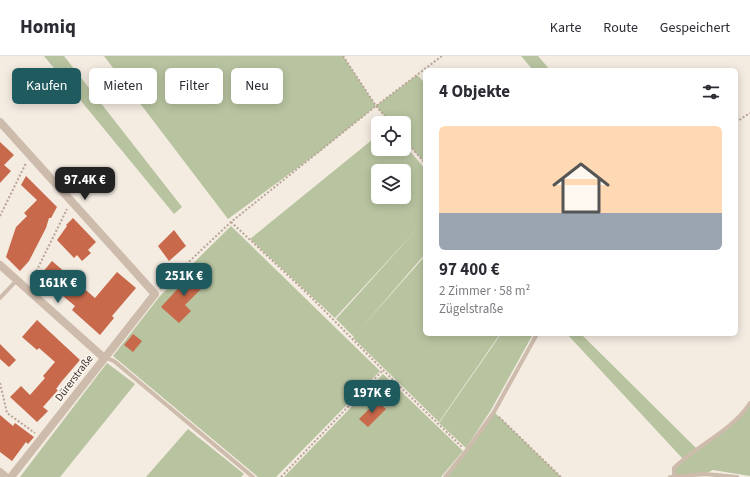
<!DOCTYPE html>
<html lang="de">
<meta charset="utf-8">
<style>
body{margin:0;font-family:"Source Sans 3",sans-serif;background:#f7f7f7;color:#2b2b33;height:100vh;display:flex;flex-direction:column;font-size:15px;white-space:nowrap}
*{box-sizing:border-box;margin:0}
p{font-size:13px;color:#7c7c81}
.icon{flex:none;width:22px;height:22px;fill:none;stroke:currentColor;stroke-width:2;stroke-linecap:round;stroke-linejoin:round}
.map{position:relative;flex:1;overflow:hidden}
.drawer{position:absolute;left:423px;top:12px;width:315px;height:268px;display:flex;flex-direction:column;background:#fff;border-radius:6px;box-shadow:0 2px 10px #0003}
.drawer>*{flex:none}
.guide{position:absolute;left:12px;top:12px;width:351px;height:36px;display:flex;gap:8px}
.controls{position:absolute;left:371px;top:60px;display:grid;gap:8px}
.controls a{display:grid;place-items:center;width:40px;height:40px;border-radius:6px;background:#fff;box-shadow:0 2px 10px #0003;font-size:20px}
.price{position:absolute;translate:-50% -34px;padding:0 9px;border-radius:8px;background:#1f5a5e;color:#fff;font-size:13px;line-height:26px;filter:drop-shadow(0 1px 2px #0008)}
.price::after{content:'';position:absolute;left:50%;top:24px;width:12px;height:9px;margin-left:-6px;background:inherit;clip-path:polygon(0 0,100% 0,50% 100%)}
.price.current{background:#222;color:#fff}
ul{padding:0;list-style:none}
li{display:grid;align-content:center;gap:8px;height:212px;padding:0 16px}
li+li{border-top:1px solid #e1e1e2}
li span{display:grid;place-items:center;height:124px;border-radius:6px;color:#555}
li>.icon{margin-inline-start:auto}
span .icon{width:72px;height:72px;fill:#fffc;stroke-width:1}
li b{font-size:17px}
h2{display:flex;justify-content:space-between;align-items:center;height:48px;padding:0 16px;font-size:17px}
.pill{padding:0 14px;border-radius:6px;background:#fff;box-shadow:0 2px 10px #0003;font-size:14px;line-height:36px}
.pill.current{background:#1f5a5e;color:#fff}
header{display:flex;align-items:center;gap:24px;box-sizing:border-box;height:56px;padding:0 20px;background:#fff;border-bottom:1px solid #e1e1e2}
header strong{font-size:19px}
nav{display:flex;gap:22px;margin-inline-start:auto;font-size:14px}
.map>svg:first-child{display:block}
.green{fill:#b8c4a0;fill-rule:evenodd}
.building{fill:#c8694b}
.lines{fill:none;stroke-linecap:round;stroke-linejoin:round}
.path{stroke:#b9a596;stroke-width:2;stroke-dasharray:2 2;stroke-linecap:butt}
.lane{stroke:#cdbbac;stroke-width:4}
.street{stroke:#cdbbac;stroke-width:8}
.labels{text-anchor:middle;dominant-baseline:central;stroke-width:3.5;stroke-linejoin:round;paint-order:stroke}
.street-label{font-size:11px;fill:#3b302b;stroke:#fbf5ee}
</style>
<header>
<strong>Homiq</strong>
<nav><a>Karte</a><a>Route</a><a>Gespeichert</a></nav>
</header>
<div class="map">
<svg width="750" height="421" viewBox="0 0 750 421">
<rect width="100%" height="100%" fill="#f4ebe1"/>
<!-- green -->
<g class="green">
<path d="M44 0H64L182 151 174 158Z"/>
<path d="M104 0H343L376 50 417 19 425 27V107L404 83V67H391L376 50 319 96 228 163Z"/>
<path d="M521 0H538L550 14H533Z"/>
<path d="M378 79V93H404V88L425 113V198L362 271 425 200V278H500L439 366 353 282 354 281 336 263 419 171 335 262 250 183ZM378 115H404V141H378Z"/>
<path d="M231 170 380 315 276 421H258L113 300 160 240Z"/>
<path d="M501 278H533L491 354 466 392 439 367Z"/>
<path d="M567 278H581L697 393 731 368 750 347V420L713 414 705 418 674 420V412L683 403Z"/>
<path d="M107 307 135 328 60 421H20Z"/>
<path d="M383 318 463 395 441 421H284Z"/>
<path d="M494 356 561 421H445Z"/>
<path d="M188 373 244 418 241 421H146Z"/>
</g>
<!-- building -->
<g class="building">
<path d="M0 86 14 99 4 109 11 115 0 127Z"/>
<path d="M26 120 57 151 51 162H49L46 172 29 205 20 215 6 201 16 171 27 160 24 157 37 144 21 129Z"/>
<path d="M73 162 96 186 88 194 91 197 82 205 77 199 74 202 57 184 67 170 66 169Z"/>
<path d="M174 174 186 190 169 205 158 190Z"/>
<path d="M52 205 95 242 117 216 136 232 112 260 114 262 100 279 72 254 75 250 51 230 49 233 37 223Z"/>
<path d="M195 214 208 226 185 249 191 255 179 267 161 251Z"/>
<path d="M37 264 80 304 62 325 56 333 58 334 43 351 48 355 37 366 10 341 21 330 30 339 45 322 43 320 55 306 39 292 37 294 22 281Z"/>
<path d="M133 278 142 285 133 296 124 289Z"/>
<path d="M0 288 16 304 9 311 0 303Z"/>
<path d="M377 345 386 353 368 371 359 363Z"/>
<path d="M0 359 13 370 15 367 34 381 28 388 26 386 12 405 0 396Z"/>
</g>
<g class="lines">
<!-- path -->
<g class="path">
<path d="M343 0 376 50 391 67"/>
<path d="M736 66 750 57"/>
<path d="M404 83 425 107"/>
<path d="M0 160 26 107"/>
<path d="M231 166 308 238 383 314 462 391"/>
<path d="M31 226 67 153"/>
<path d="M160 233 231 166 376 50 442 0"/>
<path d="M0 327 7 357 35 377"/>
<path d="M499 361 561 421"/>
<path d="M281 421 383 314"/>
</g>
<!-- lane -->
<g class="lane">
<path d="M0 242 17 224"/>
<path d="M104 301 114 305 253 421"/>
<path d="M674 420V412C697 389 732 375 750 347"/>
<path d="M445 421 466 395 494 356 537 278"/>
<path d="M670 421 705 418 737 421"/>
</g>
<!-- street -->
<g class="street">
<path d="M0 66 155 238 11 421"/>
<path d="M0 209 103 301"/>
<path d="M0 416 6 421"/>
</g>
</g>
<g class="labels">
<!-- street labels -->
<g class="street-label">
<text transform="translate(74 322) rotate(-53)">Dürerstraße</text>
</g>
</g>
</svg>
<div class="controls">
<a><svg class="icon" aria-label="locate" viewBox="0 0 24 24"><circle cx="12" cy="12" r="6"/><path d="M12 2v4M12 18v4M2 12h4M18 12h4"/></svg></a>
<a><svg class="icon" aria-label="layers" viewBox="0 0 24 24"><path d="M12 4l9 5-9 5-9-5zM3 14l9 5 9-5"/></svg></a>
</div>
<b class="price current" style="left:85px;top:145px">97.4K €</b>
<b class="price" style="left:184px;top:241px">251K €</b>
<b class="price" style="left:58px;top:248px">161K €</b>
<b class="price" style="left:372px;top:358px">197K €</b>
<div class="guide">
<a class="pill current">Kaufen</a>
<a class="pill">Mieten</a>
<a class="pill">Filter</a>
<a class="pill">Neu</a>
</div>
<section class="drawer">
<h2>4 Objekte<svg class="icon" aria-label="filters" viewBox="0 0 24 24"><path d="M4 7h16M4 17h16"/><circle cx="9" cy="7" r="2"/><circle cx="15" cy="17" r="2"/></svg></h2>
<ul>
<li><span style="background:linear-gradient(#ffd9b3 70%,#9aa5b1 0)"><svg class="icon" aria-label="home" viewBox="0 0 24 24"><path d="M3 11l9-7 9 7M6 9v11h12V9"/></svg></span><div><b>97 400 €</b><p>2 Zimmer · 58 m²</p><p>Zügelstraße</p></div></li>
</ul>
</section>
</div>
